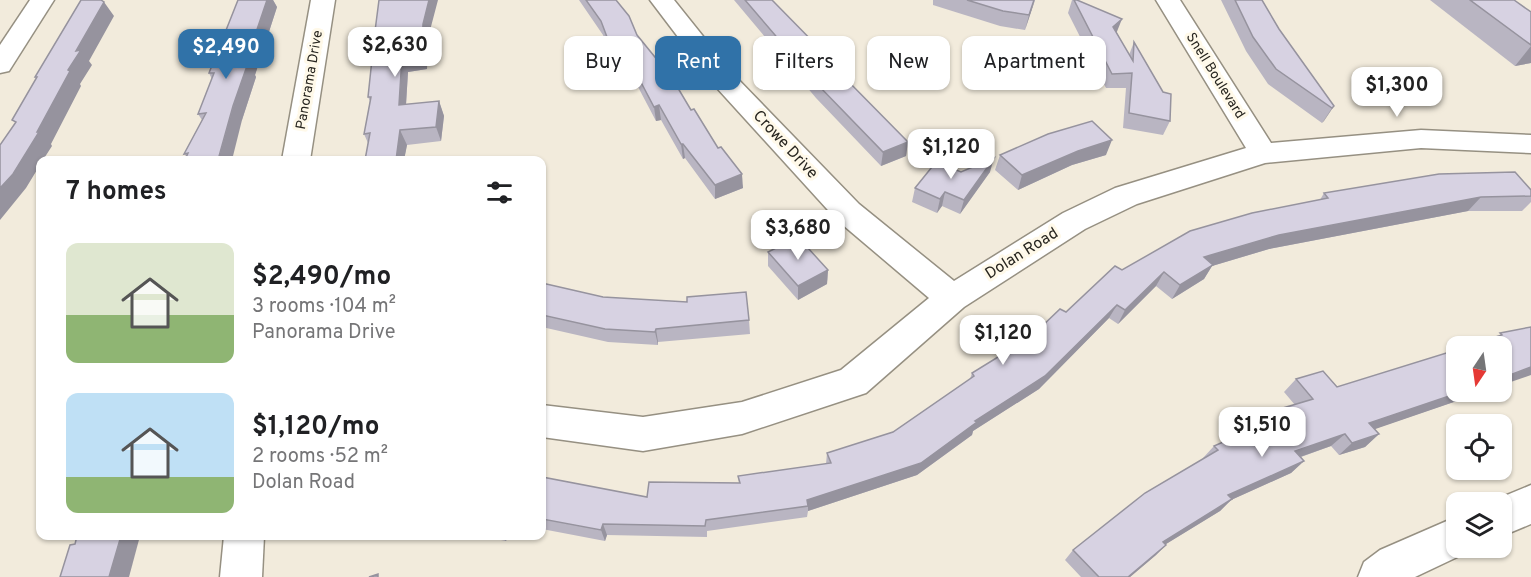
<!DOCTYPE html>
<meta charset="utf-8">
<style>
body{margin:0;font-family:Overpass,sans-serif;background:#f2f2f2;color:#202124;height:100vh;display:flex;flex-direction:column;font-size:22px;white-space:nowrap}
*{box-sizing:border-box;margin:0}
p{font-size:20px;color:#757577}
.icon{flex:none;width:33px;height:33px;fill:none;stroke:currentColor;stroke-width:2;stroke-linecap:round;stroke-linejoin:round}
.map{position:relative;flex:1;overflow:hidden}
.panel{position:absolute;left:36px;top:156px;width:510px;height:384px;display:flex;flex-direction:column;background:#fff;border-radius:12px;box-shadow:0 2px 4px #0004}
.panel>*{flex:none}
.guide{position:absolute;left:564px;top:36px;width:570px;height:54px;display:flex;gap:12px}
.needle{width:39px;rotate:193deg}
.buttons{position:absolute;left:1446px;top:336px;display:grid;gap:12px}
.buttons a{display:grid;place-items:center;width:66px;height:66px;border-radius:12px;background:#fff;box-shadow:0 2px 4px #0004;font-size:30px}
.price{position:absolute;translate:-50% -51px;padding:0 14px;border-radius:12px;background:#fff;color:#222;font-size:20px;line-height:39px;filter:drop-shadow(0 2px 3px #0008)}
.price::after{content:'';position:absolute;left:50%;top:36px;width:18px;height:14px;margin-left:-9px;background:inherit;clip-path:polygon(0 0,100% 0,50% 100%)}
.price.on{background:#3072a8;color:#fff}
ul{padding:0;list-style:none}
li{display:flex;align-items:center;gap:18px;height:150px;padding:0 30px}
li span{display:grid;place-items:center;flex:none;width:168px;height:120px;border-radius:12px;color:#555}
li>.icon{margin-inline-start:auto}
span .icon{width:72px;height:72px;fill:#fffc;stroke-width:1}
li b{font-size:26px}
h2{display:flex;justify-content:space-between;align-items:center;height:72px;padding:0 30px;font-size:26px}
.tag{padding:0 21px;border-radius:12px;background:#fff;box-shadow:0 2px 4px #0004;font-size:21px;line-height:54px}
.tag.on{background:#3072a8;color:#fff}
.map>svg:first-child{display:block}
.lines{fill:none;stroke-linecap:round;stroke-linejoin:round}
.street-casing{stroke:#969082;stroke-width:3}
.secondary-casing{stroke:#969082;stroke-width:3}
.street{fill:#fff;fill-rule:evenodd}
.secondary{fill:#fff;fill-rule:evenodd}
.wall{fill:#b9b5c2}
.shaded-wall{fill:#96939e}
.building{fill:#d7d2e2;stroke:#96939e;stroke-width:1.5}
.labels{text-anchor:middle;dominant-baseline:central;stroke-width:6;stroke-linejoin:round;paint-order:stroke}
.far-street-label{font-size:14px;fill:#282620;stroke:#fff9e9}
.street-label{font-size:16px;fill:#282620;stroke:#fff9e9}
</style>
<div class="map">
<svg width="1531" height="577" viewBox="0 0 1531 577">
<rect width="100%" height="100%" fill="#f2ebdc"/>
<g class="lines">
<!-- street casing -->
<g class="street-casing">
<g id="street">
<path d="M30 0H54L9 71 0 73V45Z"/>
<path d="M311 0H335L310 160H282Z"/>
<path d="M650 0H674L734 75 859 204 954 281 1063 213 1115 188 1246 148 1156 0H1180L1271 143 1421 130 1531 135V153L1421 148 1265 163 1137 204 1085 229 964 307 866 393 742 434 643 451 542 437V405L643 417 742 402 841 370 929 298 837 220 716 87Z"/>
<path d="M224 536H264L262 577H220Z"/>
</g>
</g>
<!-- secondary casing -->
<g class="secondary-casing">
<g id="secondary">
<path d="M1531 485V524L1502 536V502H1490Z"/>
<path d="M1456 517V548H1472L1470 551 1415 577H1358L1364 562 1380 550Z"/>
</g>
</g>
<!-- street -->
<use href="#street" class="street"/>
<!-- secondary -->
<use href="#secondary" class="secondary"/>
</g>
<!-- wall -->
<g class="wall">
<path d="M238 0H273L277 7 255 75 256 77 242 120 187 157 184 154 202 120 198 114 212 79 209 73Z"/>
<path d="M579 0H616L637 35 691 110 743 188 715 199 685 158 683 159 661 120 656 121 637 85 610 51 603 35Z"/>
<path d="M734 0H772L842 75 908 142 906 156 881 166 816 98Z"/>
<path d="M933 0H1035L1025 30 1000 26 933 5Z"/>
<path d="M1072 0H1077L1117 33 1129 55 1134 42 1170 121 1163 135 1123 128 1126 88H1106L1068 13Z"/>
<path d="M1221 0H1262L1279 29 1334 106 1322 123 1268 84 1246 51Z"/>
<path d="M1430 0H1514L1531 12V63L1515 66Z"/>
<path d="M428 38 427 69 408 72 406 105 439 101 444 116 441 141 407 145 404 160H365L368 143 364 134 370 101 368 97Z"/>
<path d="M1000 155H1106L1072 165 1018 190 995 170Z"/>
<path d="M961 172H990L960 214 942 206 937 213 912 202 915 188Z"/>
<path d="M1531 190V202L1522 211H1468L1269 249 1212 266 1204 279 1172 299 1156 286 1118 324 1109 318 1039 389 973 431 972 435 917 475 808 511 807 517 707 531V537L607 535 605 541 542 529V477L647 497 739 483 738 476 826 464 827 453 893 432 970 379 972 373 1015 352 1066 312 1122 270 1320 200 1324 193Z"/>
<path d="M768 252 828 270 827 284 798 300 768 266Z"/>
<path d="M542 283 603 297 749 320 750 334 658 342V345L608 342 542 327Z"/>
<path d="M1296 379 1337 387 1456 392H1483L1374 429 1379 434 1365 447 1339 455 1331 446 1301 457 1304 461 1291 473 1231 500 1220 511 1166 544 1156 555 1130 577H1081L1065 560 1073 550 1204 459 1203 458 1214 446 1272 420 1283 408 1295 405 1284 392Z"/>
<path d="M481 536H508L506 541Z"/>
</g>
<!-- shaded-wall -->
<g class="shaded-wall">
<path d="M267 0H273L277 7 255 75 256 77 242 120 232 160H218L246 62Z"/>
<path d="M429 0H438L428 38 427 69 408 72 405 120 399 105 402 57 423 24Z"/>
<path d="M1035 0 1025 30 1029 15Z"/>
<path d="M104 2 114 16 89 61 92 65 80 84 81 86 51 144 52 146 43 160H40V165L26 188 0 220V188L37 132 76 51Z"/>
<path d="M1122 19 1116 34 1113 27Z"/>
<path d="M1531 46V63L1515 66Z"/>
<path d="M439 101 444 116 441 141 436 127Z"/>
<path d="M659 105 661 120 656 121 654 107Z"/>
<path d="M1334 106 1324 121 1322 123 1332 108Z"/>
<path d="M400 130 407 145 404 160H396Z"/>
<path d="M1112 140 1106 155 1072 165 1018 190 1022 175 1078 151Z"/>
<path d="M908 142 906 156 881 166 883 152Z"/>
<path d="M681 144H683L685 158 683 159Z"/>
<path d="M994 158 990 172 960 214 964 200Z"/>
<path d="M742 174 743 188 715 199V185Z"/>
<path d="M945 192 942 206 937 213 940 199Z"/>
<path d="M1481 197 1468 211 1269 249 1212 266 1204 279 1172 299 1180 285 1204 257 1279 235Z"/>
<path d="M828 270 827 284 798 300V286Z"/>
<path d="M1164 272 1156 286 1118 324 1125 310Z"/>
<path d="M1117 305 1109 318 1039 389 973 431 972 435 917 475 808 511V506L807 500 975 421Z"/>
<path d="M656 329 658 342V345L655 332Z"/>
<path d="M1531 367V375L1502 385V378Z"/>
<path d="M1461 392H1483L1355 436 1369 423Z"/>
<path d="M1345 434 1331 446 1283 463 1295 451Z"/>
<path d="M1379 434 1365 447 1339 455 1352 443Z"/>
<path d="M1304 461 1291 473 1231 500 1220 511 1153 552 1163 542 1228 495Z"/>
<path d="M603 524 607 535 605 541 601 530Z"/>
<path d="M121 536H140L129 577H109Z"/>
<path d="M502 536H508L506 541Z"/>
<path d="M1166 545 1156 555 1130 577H1128Z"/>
</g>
<!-- building -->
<g class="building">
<path d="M81 0H101L104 2 76 51 81 50 68 70 70 71 37 132H39L13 174 0 188V145L16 122 12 120 37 77H35Z"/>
<path d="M238 0H267L246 62 248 63 233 106 218 160H185L188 153 184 154 206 113 198 114 214 73H209Z"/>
<path d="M379 0H429L423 24 422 55 402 57 399 105 439 101 436 127 400 130 396 160H365L370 133 364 134 371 97H368L375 31Z"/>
<path d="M586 0H616L629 16 637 35 672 78 691 110 694 109 718 148 721 147 742 174 715 185 683 144H681L659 105 654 107 635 71 607 37 601 21Z"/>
<path d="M745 0H772L825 54 842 75 908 142 883 152 817 84Z"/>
<path d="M967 0H1034L1029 15 1003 11Z"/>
<path d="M1074 0H1077L1122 19 1113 27 1133 61 1134 42 1163 92 1171 94 1170 121 1129 113 1132 73 1112 74Z"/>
<path d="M1235 0H1262L1279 29 1334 106 1332 108 1276 69 1253 37Z"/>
<path d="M1470 0H1514L1531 12V45Z"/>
<path d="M1092 121 1112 140 1078 151 1022 175 1000 155 1048 134Z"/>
<path d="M994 158 964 200 945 192 940 199 915 188 936 162 961 172Z"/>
<path d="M1515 172 1531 190V196L1481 197 1279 235 1204 257 1213 265 1180 285 1164 272 1125 310 1117 305 1045 376 975 421 977 422 921 463 807 500 808 506 706 520 705 526 603 524 601 530 542 519V477L647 497 649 482 740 483 738 476 831 463 827 453 893 432 974 376 972 373 1011 349 1015 352 1060 309 1066 312 1115 266 1122 270 1190 231 1252 213 1328 198 1324 193 1439 174Z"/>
<path d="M798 237 828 270 798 286 768 252Z"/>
<path d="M542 283 603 297 687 302V297L746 292 749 320 656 329 655 332 605 329 542 315Z"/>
<path d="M1531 327V367L1502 378V346H1466L1502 335 1500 333Z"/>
<path d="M1456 350V392H1461L1369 423 1379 434 1352 443 1345 434 1295 451 1304 461 1228 495 1232 499 1163 542 1166 545 1128 577H1099L1073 550 1145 493 1218 450 1214 446 1287 414 1283 408 1313 399 1296 379 1323 371 1337 387Z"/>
<path d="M77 536H121L109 577H60L70 545 75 544Z"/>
<path d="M378 574V577H369Z"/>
</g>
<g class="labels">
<!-- far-street labels -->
<g class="far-street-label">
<text transform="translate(1215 76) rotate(58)">Snell Boulevard</text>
<text transform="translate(310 80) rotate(-80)">Panorama Drive</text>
</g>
<!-- street labels -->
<g class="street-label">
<text transform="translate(785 145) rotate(47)">Crowe Drive</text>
<text transform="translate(1022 254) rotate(-32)">Dolan Road</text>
</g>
</g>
</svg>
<div class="buttons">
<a><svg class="needle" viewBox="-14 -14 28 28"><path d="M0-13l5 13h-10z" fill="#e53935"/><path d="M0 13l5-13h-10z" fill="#757577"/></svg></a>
<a><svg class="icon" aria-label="locate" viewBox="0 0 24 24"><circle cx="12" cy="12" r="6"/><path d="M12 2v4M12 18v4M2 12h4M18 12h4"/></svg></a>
<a><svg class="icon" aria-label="layers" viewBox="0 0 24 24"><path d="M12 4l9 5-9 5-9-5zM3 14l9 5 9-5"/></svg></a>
</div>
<b class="price" style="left:395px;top:78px">$2,630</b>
<b class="price on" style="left:226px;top:80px">$2,490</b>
<b class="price" style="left:1397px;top:118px">$1,300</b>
<b class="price" style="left:951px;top:180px">$1,120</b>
<b class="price" style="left:798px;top:261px">$3,680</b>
<b class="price" style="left:1003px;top:366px">$1,120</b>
<b class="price" style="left:1262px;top:458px">$1,510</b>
<div class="guide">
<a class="tag">Buy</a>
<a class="tag on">Rent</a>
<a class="tag">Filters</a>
<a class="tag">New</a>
<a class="tag">Apartment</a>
</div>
<section class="panel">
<h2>7 homes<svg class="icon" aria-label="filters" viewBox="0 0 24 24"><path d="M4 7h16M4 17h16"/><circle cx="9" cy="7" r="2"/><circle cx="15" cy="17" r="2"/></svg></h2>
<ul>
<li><span style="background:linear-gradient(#dfe7d0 60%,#8fb573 0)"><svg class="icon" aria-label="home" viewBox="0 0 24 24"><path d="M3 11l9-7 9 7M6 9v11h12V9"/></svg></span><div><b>$2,490/mo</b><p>3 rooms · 104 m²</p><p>Panorama Drive</p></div></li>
<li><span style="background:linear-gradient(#bfe0f5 70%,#8fb573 0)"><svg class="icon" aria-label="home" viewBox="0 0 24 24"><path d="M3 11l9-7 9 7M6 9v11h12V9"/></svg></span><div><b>$1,120/mo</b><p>2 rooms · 52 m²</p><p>Dolan Road</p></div></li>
</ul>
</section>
</div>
